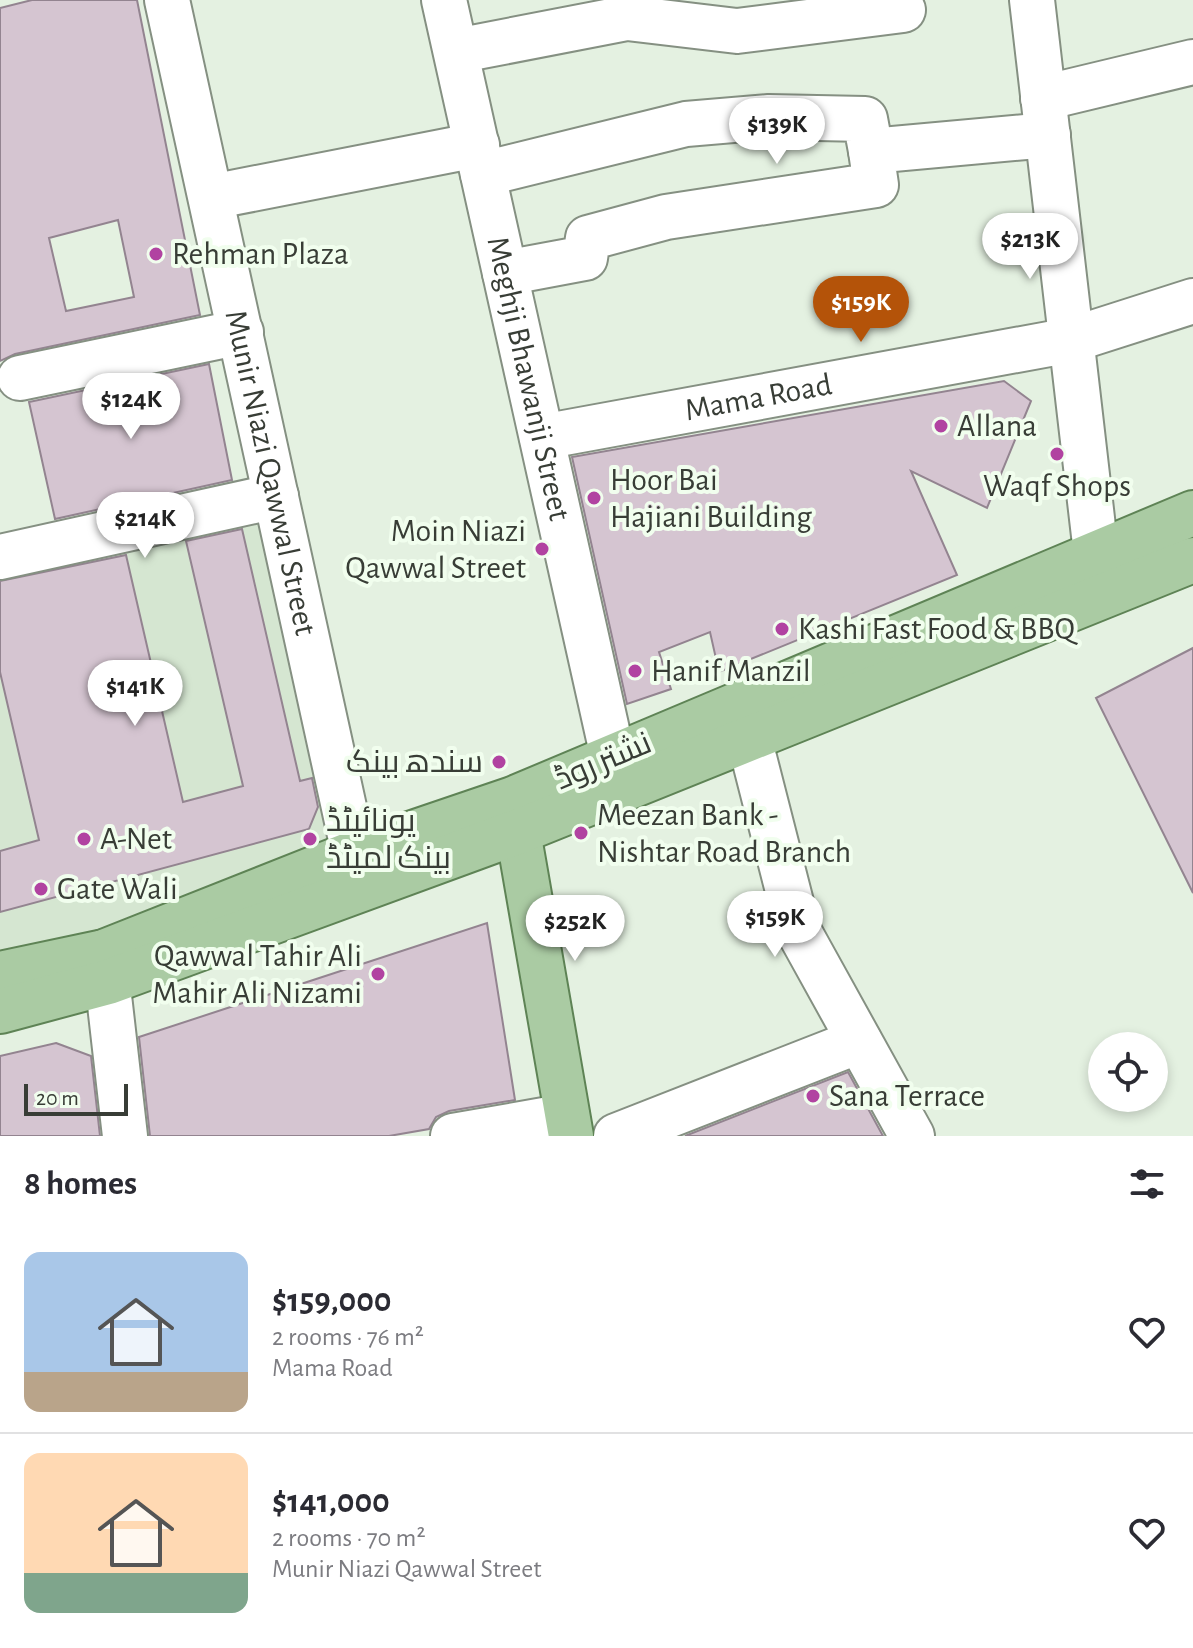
<!DOCTYPE html>
<meta charset="utf-8">
<style>
body{margin:0;font-family:"Alegreya Sans",Cairo,sans-serif;background:#f2f2f3;color:#2b2b33;height:100vh;display:flex;flex-direction:column;font-size:30px;white-space:nowrap}
*{box-sizing:border-box;margin:0}
p{font-size:26px;color:#7c7c81}
.icon{flex:none;width:44px;height:44px;fill:none;stroke:currentColor;stroke-width:2;stroke-linecap:round;stroke-linejoin:round}
.map{position:relative;height:1136px;overflow:hidden}
.side{display:flex;flex-direction:column;background:#fff;flex:1}
.side>*{flex:none}
.controls{position:absolute;left:1088px;top:1032px;display:grid;gap:16px}
.controls a{display:grid;place-items:center;width:80px;height:80px;border-radius:50%;background:#fff;box-shadow:0 4px 12px #0003;font-size:40px}
.scale{position:absolute;left:24px;bottom:20px;width:104px;box-sizing:border-box;padding-left:8px;border:4px solid #383d36;border-top:0;font-size:22px;line-height:28px;white-space:nowrap;color:#383d36;-webkit-text-stroke:6px #f1feee;paint-order:stroke}
.price{position:absolute;translate:-50% -68px;padding:0 18px;border-radius:28px;background:#fff;color:#222;font-size:26px;line-height:52px;filter:drop-shadow(0 2px 4px #0008)}
.price::after{content:'';position:absolute;left:50%;top:48px;width:24px;height:18px;margin-left:-12px;background:inherit;clip-path:polygon(0 0,100% 0,50% 100%)}
.price.current{background:#b45309;color:#fff}
ul{padding:0;list-style:none}
li{display:flex;align-items:center;gap:24px;height:200px;padding:0 24px}
li+li{border-top:2px solid #e1e1e2}
li span{display:grid;place-items:center;flex:none;width:224px;height:160px;border-radius:16px;color:#555}
li>.icon{margin-inline-start:auto}
span .icon{width:96px;height:96px;fill:#fffc;stroke-width:1}
li b{font-size:34px}
h2{display:flex;justify-content:space-between;align-items:center;height:96px;padding:0 24px;font-size:34px}
.map>svg:first-child{display:block}
.built{fill:#d5e6d1}
.building{fill:#d5c5d1;stroke:#938490;stroke-width:2;fill-rule:evenodd}
.lines{fill:none;stroke-linecap:round;stroke-linejoin:round}
.minor-casing{stroke:#859082;stroke-width:48}
.major-casing{stroke:#5e8355;stroke-width:48}
.minor{stroke:#fff;stroke-width:44}
.major{stroke:#aacba3;stroke-width:44}
.poi-dot{fill:#b143a1;stroke:#f1feee;stroke-width:3}
.labels{text-anchor:middle;dominant-baseline:central;stroke-width:8;stroke-linejoin:round;paint-order:stroke}
.poi-label{font-size:32px;fill:#383d36;stroke:#f1feee;text-anchor:start}
.street-label{font-size:32px;fill:#383d36;stroke:#f1feee}
</style>
<div class="map">
<svg width="1193" height="1136" viewBox="0 0 1193 1136">
<rect width="100%" height="100%" fill="#e4f1e1"/>
<!-- built -->
<path class="built" d="M277 498 354 854 0 975V558Z"/>
<!-- building -->
<g class="building">
<path d="M32 0H137L200 315 15 354 0 361V8ZM118 220 134 297 66 311 49 238Z"/>
<path d="M209 364 232 480 55 519 29 402Z"/>
<path d="M1004 381 1031 401 987 508 911 471 957 575 719 672 710 632 659 652 671 689 627 704 572 457Z"/>
<path d="M242 529 300 781 312 778 318 807 309 829 0 912V851L39 840 0 672V581L126 555 183 802 243 786 186 541Z"/>
<path d="M1193 648V893L1096 698Z"/>
<path d="M487 923 515 1100 449 1111 436 1117 429 1129 389 1136H150L139 1037Z"/>
<path d="M56 1043 91 1056 100 1136H0V1056Z"/>
<path d="M848 1072 883 1136H685Z"/>
</g>
<g class="lines">
<!-- minor casing -->
<g class="minor-casing">
<g id="minor">
<path id="s1" d="M167 0 354 853"/>
<path id="s2" d="M444 0 613 757"/>
<path d="M1032 0 1096 553"/>
<path d="M456 51 627 18 737 31 903 10"/>
<path d="M1043 98 1193 62"/>
<path d="M483 174 686 124 769 117 865 119 871 151"/>
<path d="M211 197 477 145"/>
<path d="M505 273 585 258 588 238 666 217 876 185 871 151 1048 135"/>
<path d="M20 378 241 332"/>
<path id="s3" d="M542 437 1071 340 1193 301"/>
<path d="M0 557 276 496"/>
<path d="M749 738 798 930 912 1136"/>
<path d="M104 952 125 1136"/>
<path d="M453 1136 567 1116"/>
<path d="M616 1136 859 1041"/>
</g>
</g>
<!-- major casing -->
<g class="major-casing">
<g id="major">
<path d="M513 803 571 1136"/>
<path d="M0 974 104 952 354 853 513 799 1193 513"/>
<path d="M0 1011 108 982 517 832 1193 560"/>
</g>
</g>
<!-- minor -->
<use href="#minor" class="minor"/>
<!-- major -->
<use href="#major" class="major"/>
</g>
<!-- markers -->
<g class="poi-dot">
<circle cx="156" cy="254" r="8"/>
<circle cx="941" cy="426" r="8"/>
<circle cx="1057" cy="454" r="8"/>
<circle cx="594" cy="498" r="8"/>
<circle cx="542" cy="549" r="8"/>
<circle cx="782" cy="629" r="8"/>
<circle cx="635" cy="671" r="8"/>
<circle cx="499" cy="762" r="8"/>
<circle cx="581" cy="833" r="8"/>
<circle cx="84" cy="839" r="8"/>
<circle cx="310" cy="839" r="8"/>
<circle cx="41" cy="889" r="8"/>
<circle cx="378" cy="974" r="8"/>
<circle cx="813" cy="1096" r="8"/>
</g>
<g class="labels">
<!-- poi labels -->
<g class="poi-label">
<text x="172" y="254">Rehman Plaza</text>
<text x="957" y="426">Allana</text>
<text x="610" y="480">Hoor Bai<tspan x="610" dy="37">Hajiani Building</tspan></text>
<text x="1057" y="486" text-anchor="middle">Waqf Shops</text>
<text x="526" y="531" text-anchor="end">Moin Niazi<tspan x="526" dy="37">Qawwal Street</tspan></text>
<text x="798" y="629">Kashi Fast Food &amp; BBQ</text>
<text x="651" y="671">Hanif Manzil</text>
<text x="483" y="762" text-anchor="end">سندھ بینک</text>
<text x="597" y="815">Meezan Bank -<tspan x="597" dy="37">Nishtar Road Branch</tspan></text>
<text x="326" y="821">یونائیٹڈ<tspan x="326" dy="37">بینک لمیٹڈ</tspan></text>
<text x="100" y="839">A-Net</text>
<text x="57" y="889">Gate Wali</text>
<text x="362" y="956" text-anchor="end">Qawwal Tahir Ali<tspan x="362" dy="37">Mahir Ali Nizami</tspan></text>
<text x="829" y="1096">Sana Terrace</text>
</g>
<!-- street labels -->
<g class="street-label">
<text stroke="none"><textPath href="#s2" startOffset="388">Meghji Bhawanji Street</textPath></text>
<text stroke="none"><textPath href="#s3" startOffset="220">Mama Road</textPath></text>
<text stroke="none"><textPath href="#s1" startOffset="484">Munir Niazi Qawwal Street</textPath></text>
<text transform="translate(603 761) rotate(-23)">نشتر روڈ</text>
</g>
</g>
</svg>
<div class="controls">
<a><svg class="icon" aria-label="locate" viewBox="0 0 24 24"><circle cx="12" cy="12" r="6"/><path d="M12 2v4M12 18v4M2 12h4M18 12h4"/></svg></a>
</div>
<div class="scale">20 m</div>
<b class="price" style="left:777px;top:166px">$139K</b>
<b class="price" style="left:1030px;top:281px">$213K</b>
<b class="price current" style="left:861px;top:344px">$159K</b>
<b class="price" style="left:131px;top:441px">$124K</b>
<b class="price" style="left:145px;top:560px">$214K</b>
<b class="price" style="left:135px;top:728px">$141K</b>
<b class="price" style="left:775px;top:959px">$159K</b>
<b class="price" style="left:575px;top:963px">$252K</b>
</div>
<section class="side">
<h2>8 homes<svg class="icon" aria-label="filters" viewBox="0 0 24 24"><path d="M4 7h16M4 17h16"/><circle cx="9" cy="7" r="2"/><circle cx="15" cy="17" r="2"/></svg></h2>
<ul>
<li><span style="background:linear-gradient(#a9c7e8 75%,#b9a48a 0)"><svg class="icon" aria-label="home" viewBox="0 0 24 24"><path d="M3 11l9-7 9 7M6 9v11h12V9"/></svg></span><div><b>$159,000</b><p>2 rooms · 76 m²</p><p>Mama Road</p></div><svg class="icon" aria-label="heart" viewBox="0 0 24 24"><path d="M12 20l-8-8c-3-5 5-10 8-4 3-6 11-1 8 4z"/></svg></li>
<li><span style="background:linear-gradient(#ffd9b3 75%,#7fa58c 0)"><svg class="icon" aria-label="home" viewBox="0 0 24 24"><path d="M3 11l9-7 9 7M6 9v11h12V9"/></svg></span><div><b>$141,000</b><p>2 rooms · 70 m²</p><p>Munir Niazi Qawwal Street</p></div><svg class="icon" aria-label="heart" viewBox="0 0 24 24"><path d="M12 20l-8-8c-3-5 5-10 8-4 3-6 11-1 8 4z"/></svg></li>
</ul>
</section>
